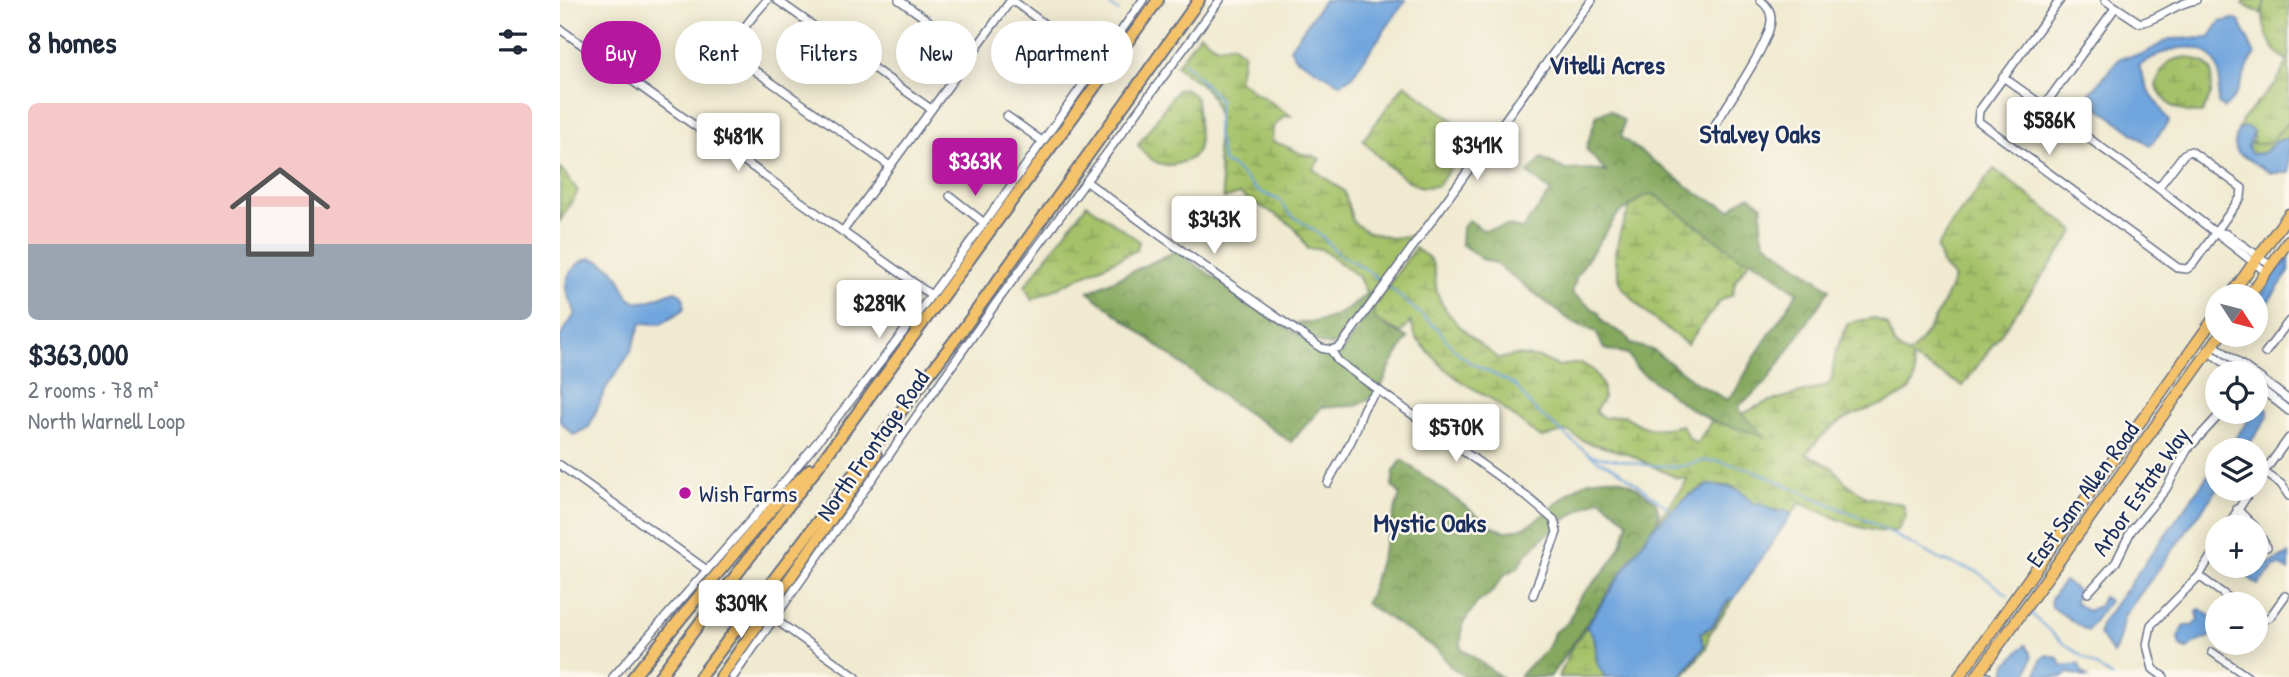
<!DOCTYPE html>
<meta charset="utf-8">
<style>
body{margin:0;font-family:"Patrick Hand",sans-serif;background:#f2f2f3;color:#1f2937;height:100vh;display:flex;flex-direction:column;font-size:26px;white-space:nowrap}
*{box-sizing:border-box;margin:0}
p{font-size:23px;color:#747a83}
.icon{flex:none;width:38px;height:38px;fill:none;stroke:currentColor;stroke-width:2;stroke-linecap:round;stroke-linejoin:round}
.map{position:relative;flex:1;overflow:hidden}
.drawer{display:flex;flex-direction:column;background:#fff;width:560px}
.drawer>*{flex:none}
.top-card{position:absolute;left:21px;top:21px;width:665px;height:63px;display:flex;gap:14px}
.needle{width:46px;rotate:126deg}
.buttons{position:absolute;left:1645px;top:284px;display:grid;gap:14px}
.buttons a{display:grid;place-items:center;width:63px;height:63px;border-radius:50%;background:#fff;box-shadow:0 4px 18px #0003;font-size:35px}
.price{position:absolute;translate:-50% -60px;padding:0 16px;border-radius:7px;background:#fff;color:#222;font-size:23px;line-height:46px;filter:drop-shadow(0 2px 4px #0008)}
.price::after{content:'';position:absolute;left:50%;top:42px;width:21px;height:16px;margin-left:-10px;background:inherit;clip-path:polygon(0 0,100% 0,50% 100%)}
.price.active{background:#b5179e;color:#fff}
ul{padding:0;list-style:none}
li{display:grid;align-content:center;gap:14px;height:371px;padding:0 28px}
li+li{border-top:2px solid #e0e1e3}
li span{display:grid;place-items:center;height:217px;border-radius:10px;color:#555}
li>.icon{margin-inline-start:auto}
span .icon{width:126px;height:126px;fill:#fffc;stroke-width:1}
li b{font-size:30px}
h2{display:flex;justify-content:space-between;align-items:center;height:84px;padding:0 28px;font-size:30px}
.tag{padding:0 24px;border-radius:32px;background:#fff;box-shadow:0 4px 18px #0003;font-size:24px;line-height:63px}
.tag.active{background:#b5179e;color:#fff}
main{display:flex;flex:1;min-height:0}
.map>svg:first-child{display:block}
.grass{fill:url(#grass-tufts);stroke:#607864;stroke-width:2}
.forest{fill:url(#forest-crowns);stroke:#506c5e;stroke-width:2;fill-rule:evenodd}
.wetland{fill:url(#wetland-marsh);stroke:#607864;stroke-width:2}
.water{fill:#70a5dd;stroke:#466a9e;stroke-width:2}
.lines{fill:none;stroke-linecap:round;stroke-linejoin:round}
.stream{stroke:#70a5dd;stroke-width:2}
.minor-casing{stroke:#667086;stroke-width:10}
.major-casing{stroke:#667086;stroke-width:13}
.highway-casing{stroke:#667086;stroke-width:14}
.minor{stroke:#fff;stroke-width:7}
.major{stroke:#f4c26a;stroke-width:10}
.highway{stroke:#f4c26a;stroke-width:10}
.poi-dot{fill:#b5179e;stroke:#fbf7ec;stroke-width:2.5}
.labels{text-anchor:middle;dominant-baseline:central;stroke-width:5;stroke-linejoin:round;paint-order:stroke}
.street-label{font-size:24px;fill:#1b2f5e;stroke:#fbf7ec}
.poi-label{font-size:24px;fill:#1b2f5e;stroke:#fbf7ec;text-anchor:start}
.neighbourhood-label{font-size:26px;font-weight:bold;fill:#1b2f5e;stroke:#fbf7ec}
</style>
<main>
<section class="drawer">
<h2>8 homes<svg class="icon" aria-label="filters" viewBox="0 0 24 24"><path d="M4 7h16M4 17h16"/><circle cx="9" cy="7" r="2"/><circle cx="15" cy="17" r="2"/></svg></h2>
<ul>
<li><span style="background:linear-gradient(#f6c9c9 65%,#9aa5b1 0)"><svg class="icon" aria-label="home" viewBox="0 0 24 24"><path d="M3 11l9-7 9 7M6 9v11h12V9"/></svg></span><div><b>$363,000</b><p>2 rooms · 78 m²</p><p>North Warnell Loop</p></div></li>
</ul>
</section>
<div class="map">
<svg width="1729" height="677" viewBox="0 0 1729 677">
<defs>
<pattern id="grass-tufts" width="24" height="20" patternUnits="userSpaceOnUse" patternTransform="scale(1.75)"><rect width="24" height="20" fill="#a6c269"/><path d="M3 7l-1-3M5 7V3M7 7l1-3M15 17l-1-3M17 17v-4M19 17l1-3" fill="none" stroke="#869e5a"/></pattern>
<pattern id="forest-crowns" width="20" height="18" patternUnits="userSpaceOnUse" patternTransform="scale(1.75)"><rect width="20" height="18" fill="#84a85d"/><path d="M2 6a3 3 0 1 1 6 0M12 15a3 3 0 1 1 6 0" fill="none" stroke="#6b8950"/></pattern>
<pattern id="wetland-marsh" width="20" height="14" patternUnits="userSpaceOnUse" patternTransform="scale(1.75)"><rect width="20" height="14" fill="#a6c269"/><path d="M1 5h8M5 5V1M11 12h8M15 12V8" fill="none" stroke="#869e5a"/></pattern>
</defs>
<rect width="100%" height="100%" fill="#fbf7ec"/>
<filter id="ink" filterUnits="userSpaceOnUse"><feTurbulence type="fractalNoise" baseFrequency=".0143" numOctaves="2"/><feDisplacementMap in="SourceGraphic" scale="14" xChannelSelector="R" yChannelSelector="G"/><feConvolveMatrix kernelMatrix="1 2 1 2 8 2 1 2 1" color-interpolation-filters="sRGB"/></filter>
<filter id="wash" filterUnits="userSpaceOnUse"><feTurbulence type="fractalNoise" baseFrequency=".00686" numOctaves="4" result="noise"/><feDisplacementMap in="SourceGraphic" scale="28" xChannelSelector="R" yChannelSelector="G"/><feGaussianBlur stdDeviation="1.57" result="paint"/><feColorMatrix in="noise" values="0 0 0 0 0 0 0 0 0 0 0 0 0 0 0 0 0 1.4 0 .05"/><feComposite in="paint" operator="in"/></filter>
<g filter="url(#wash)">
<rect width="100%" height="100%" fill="#f0ead0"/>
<!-- grass -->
<g class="grass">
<path d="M1686 0H1705L1701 14 1682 4Z"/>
<path d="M1729 122V138L1717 141 1702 154H1691L1688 146 1691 142 1693 144Z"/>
</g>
<!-- forest -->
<g class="forest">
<path d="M1050 110 1064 121 1061 137 1138 194 1171 210 1178 202 1189 196 1202 205 1201 230 1205 242 1270 289 1206 383 1179 406 1182 414 1209 438 1152 421 1126 406 1076 368 1068 354 1044 349 1036 332 1012 322 935 263 922 259 901 244 902 228 909 220 923 230 949 226 962 229 991 192 968 173 982 158 1006 170 1030 169 1046 172 1026 149 1037 114ZM1093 194 1181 258C1206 263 1217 278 1237 293L1197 353 1175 392 1167 400 1138 384 1093 350 1071 344C1065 327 1042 331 1039 313L1012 293 1017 275 1058 214 1083 197Z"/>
<path d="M616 251 761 351H781L784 348 813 307 824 326 848 338 831 365 818 394 797 406 762 407 731 442 664 397 528 292Z"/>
<path d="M806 294 810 299 777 344C761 351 743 332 730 323 764 324 781 317 806 294Z"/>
<path d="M842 460 931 525C936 527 942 531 946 531 988 531 1008 468 1058 479 1072 482 1085 494 1096 502L1099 513 1096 523 990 677H959C972 659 989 655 994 632 999 629 1005 626 1008 622 1014 615 1014 604 1020 597 1044 572 1061 557 1068 522L1041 499C1017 508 968 545 958 568L945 574 931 593 917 603 902 625 901 648 941 677H905L889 665 879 651 805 603 809 597 840 494 832 486 834 471Z"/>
</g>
<!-- wetland -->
<g class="wetland">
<path d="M1705 0H1729V122L1708 144H1693V131L1685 127 1678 130 1683 118 1716 83 1728 61C1708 50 1699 21 1705 0Z"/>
<path d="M640 34 657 47 672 44 684 53 678 80 731 116H725L713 127 712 142C722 143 726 147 736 151 744 156 752 154 760 159L753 169 784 191 793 222 806 231 831 238 854 235 855 238 810 299 798 276 761 249H748C743 242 739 231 732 226 716 212 696 206 680 194L664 199 657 154 658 116 652 97 641 84 616 66Z"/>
<path d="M1629 57 1645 63 1652 71 1651 94 1642 113C1617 113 1608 107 1596 86 1603 64 1606 59 1629 57Z"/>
<path d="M845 84 912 135 879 185C871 187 863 188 856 185 838 176 815 155 803 140Z"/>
<path d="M625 88 636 98C637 111 641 138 638 149 634 162 610 168 598 163 590 160 583 152 578 145L617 90Z"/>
<path d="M0 167 18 191 0 221Z"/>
<path d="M1434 169 1515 231 1403 386 1351 358C1353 365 1357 376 1353 384 1346 401 1307 408 1291 416 1273 424 1258 439 1246 454L1272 467 1284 481 1306 497 1343 504 1346 516 1338 530C1310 538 1267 513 1240 503L1231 515 1194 504 1184 493 1171 486 1149 485 1128 496 1091 530C1102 513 1117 497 1128 479L1117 478 1068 454 1026 442 1007 431 981 438 931 399 902 382 884 368 856 338 851 322 841 333 816 320 813 307 855 248C859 252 865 254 869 258 878 269 873 283 878 295 888 321 918 343 939 359L956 355 981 358 998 366 1021 363 1034 371 1043 387V399L1035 411 1044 418 1064 415C1085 431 1095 431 1122 425L1128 437 1136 444 1152 421 1206 437 1182 414 1207 402 1263 387 1271 382 1276 351 1288 323 1313 318 1328 325 1334 344 1348 355C1365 342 1386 299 1394 278L1382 264 1377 248 1392 223Z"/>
<path d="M1093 194 1181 258 1191 260 1175 281 1173 294 1160 301 1127 344 1087 314 1061 286 1055 257 1060 232 1070 207 1083 197Z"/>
<path d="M527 204 579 241 577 250 472 300 465 286Z"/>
<path d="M1172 597H1175L1149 635 1146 648 1123 677H1120L1136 657 1142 637 1140 633 1143 629 1147 630Z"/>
<path d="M1026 627C1038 637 1035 647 1037 661 1038 668 1043 670 1045 677H999L1011 649Z"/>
</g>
<!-- water -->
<g class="water">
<path d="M764 0H846L792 76 781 84 736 58 730 48Z"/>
<path d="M1674 19 1680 22 1695 55C1682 71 1682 94 1664 108L1658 104C1657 91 1663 78 1657 66 1642 33 1600 51 1579 66L1588 90 1609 121 1590 146 1528 99 1529 94 1560 58 1583 54 1609 39 1649 38 1660 22Z"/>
<path d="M1685 127 1693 131 1688 147 1691 154C1703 154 1708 152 1714 142L1729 138V173H1711L1678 153 1674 146 1678 130Z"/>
<path d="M1729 256V272L1696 319V303L1720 265 1725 263Z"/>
<path d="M31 258C42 261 52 267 58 276 68 290 64 306 89 301 98 298 106 294 115 291L121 294 124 300V309L101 324 81 323 70 353 46 388 29 427 14 435 0 421V337L15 314C14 305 6 297 6 287 6 273 18 261 31 258Z"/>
<path d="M1704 406 1708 409V417L1685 450H1667L1697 408Z"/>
<path d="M1657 463 1658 488 1564 616C1561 628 1560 644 1553 654L1539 634 1541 624Z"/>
<path d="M1149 485C1171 488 1178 485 1194 504L1201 503C1212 508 1208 513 1226 510L1231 515 1175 597 1168 601 1151 627 1140 633 1144 646 1120 677H1045C1043 670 1038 668 1037 661 1035 647 1038 637 1026 627L1091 530 1128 496Z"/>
<path d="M1729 554V571L1721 566 1714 567 1698 585 1674 566 1686 565 1692 571Z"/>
<path d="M1504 581 1517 590 1515 603 1527 611 1539 606 1543 596 1549 601 1527 631 1492 607 1491 599Z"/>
<path d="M1640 609 1657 620V632C1649 640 1636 640 1627 649L1620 646 1618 637 1625 625 1632 626 1639 620 1637 611Z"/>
<path d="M1465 645 1472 656 1466 677H1447L1445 674 1447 664Z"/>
<path d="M1487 655 1498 658 1502 666 1519 664 1521 671 1527 677 1509 673 1502 677H1476L1481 659Z"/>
</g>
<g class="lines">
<!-- stream -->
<g class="stream">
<path d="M542 0 559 12"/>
<path d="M624 62 659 99 657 133 663 162 673 167 698 191 719 200 730 214 762 236 778 254 804 268 821 281"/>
<path d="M829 287 879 330 892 347 909 362 955 385 974 409 1015 443 1037 460 1057 469 1111 510"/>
<path d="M1030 455 1086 465 1118 467 1143 461H1158L1190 469 1308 521 1381 560 1418 572 1448 595"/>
<path d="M1469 612 1502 642 1552 677"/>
</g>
</g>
</g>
<g filter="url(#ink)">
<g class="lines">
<!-- minor casing -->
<g class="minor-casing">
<g id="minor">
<path d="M207 0C195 15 170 38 177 58L330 166"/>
<path d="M217 0 371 109"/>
<path d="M339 0 413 52"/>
<path d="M452 0 537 63"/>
<path d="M1500 0 1419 111 1418 121 1618 268 1627 269 1633 264 1681 197 1682 188 1631 151 1624 154 1598 188"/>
<path d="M1545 0 1580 23C1600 19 1615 3 1636 0"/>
<path d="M0 29 371 295"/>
<path d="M1443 77 1598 188 1706 272"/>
<path d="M1484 106 1555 8"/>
<path d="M447 116 482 141"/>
<path d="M1155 125C1168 103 1213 39 1211 18 1211 10 1206 5 1200 0"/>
<path d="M527 182 601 236 761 348 771 350 780 347 1032 0"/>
<path d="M390 196 423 222"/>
<path d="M283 231 451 0"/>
<path d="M1657 232 1667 234 1711 265"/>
<path d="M1654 345 1693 373"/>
<path d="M771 350 778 361 967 497 994 520 997 532 973 595"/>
<path d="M1649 352 1679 373"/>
<path d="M1705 353 1729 321"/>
<path d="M1696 375 1729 400"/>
<path d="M1696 385 1729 411"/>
<path d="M0 465 147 570"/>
<path d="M1704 472 1721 484 1729 496"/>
<path d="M768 483C775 468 785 454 792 439 802 419 799 406 819 391"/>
<path d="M1696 483 1729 438"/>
<path d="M1677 509 1695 527"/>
<path d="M1667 527 1692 488"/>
<path d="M1696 529 1707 547"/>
<path d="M1639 576 1677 604"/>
<path d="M1528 593 1556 562 1571 531 1606 489 1627 450 1663 411"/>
<path d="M1696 617 1701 621 1710 617 1725 596"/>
<path d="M213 618 296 677"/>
<path d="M1652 652 1688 677"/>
<path d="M53 677C133 585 216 495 292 399 393 270 488 134 583 0"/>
<path d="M173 677 436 303 660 0"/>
<path d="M1424 677H1428"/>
<path d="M1604 677 1593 669 1587 645 1591 625 1639 576 1657 546"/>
</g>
</g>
<!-- major casing -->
<g class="major-casing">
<g id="major">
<path d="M1670 296 1729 214"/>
<path d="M1689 296 1729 240"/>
<path d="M1399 677 1657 314"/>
<path d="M1416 677 1661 334"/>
</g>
</g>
<!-- highway casing -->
<g class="highway-casing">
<g id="highway">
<path d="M73 677 152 580 221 498 250 469"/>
<path d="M99 677 266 456 598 0"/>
<path d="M140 677 401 332 639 0"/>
<path d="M161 677 316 455"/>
</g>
</g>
<!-- minor -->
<use href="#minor" class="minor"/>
<!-- major -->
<use href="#major" class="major"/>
<!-- highway -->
<use href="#highway" class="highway"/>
</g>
</g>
<!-- markers -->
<circle class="poi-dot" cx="125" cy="493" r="7"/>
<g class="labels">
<!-- street labels -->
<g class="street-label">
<text transform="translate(312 445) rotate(-55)">North Frontage Road</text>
<text transform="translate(1580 491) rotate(-55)">Arbor Estate Way</text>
<text transform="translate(1522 494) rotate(-54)">East Sam Allen Road</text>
</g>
<!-- poi labels -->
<g class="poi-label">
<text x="139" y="493">Wish Farms</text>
</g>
<!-- neighbourhood labels -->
<g class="neighbourhood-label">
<text x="1047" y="64">Vitelli Acres</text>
<text x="1200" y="133">Stalvey Oaks</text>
<text x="870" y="522">Mystic Oaks</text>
</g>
</g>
</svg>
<div class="buttons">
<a><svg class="needle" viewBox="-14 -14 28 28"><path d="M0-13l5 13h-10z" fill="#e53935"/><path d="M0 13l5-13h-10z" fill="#747a83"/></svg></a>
<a><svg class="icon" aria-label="locate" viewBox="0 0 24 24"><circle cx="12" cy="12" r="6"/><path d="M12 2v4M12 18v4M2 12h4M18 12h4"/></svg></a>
<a><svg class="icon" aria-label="layers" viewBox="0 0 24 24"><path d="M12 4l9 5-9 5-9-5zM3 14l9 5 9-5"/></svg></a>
<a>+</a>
<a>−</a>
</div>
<b class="price" style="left:1489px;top:157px">$586K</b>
<b class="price" style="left:178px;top:173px">$481K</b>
<b class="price" style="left:917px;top:182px">$341K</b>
<b class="price active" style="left:415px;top:198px">$363K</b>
<b class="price" style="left:654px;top:256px">$343K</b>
<b class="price" style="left:319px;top:340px">$289K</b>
<b class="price" style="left:896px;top:464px">$570K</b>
<b class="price" style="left:181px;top:640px">$309K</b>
<div class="top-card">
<a class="tag active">Buy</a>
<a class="tag">Rent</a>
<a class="tag">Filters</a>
<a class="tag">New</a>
<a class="tag">Apartment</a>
</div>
</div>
</main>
